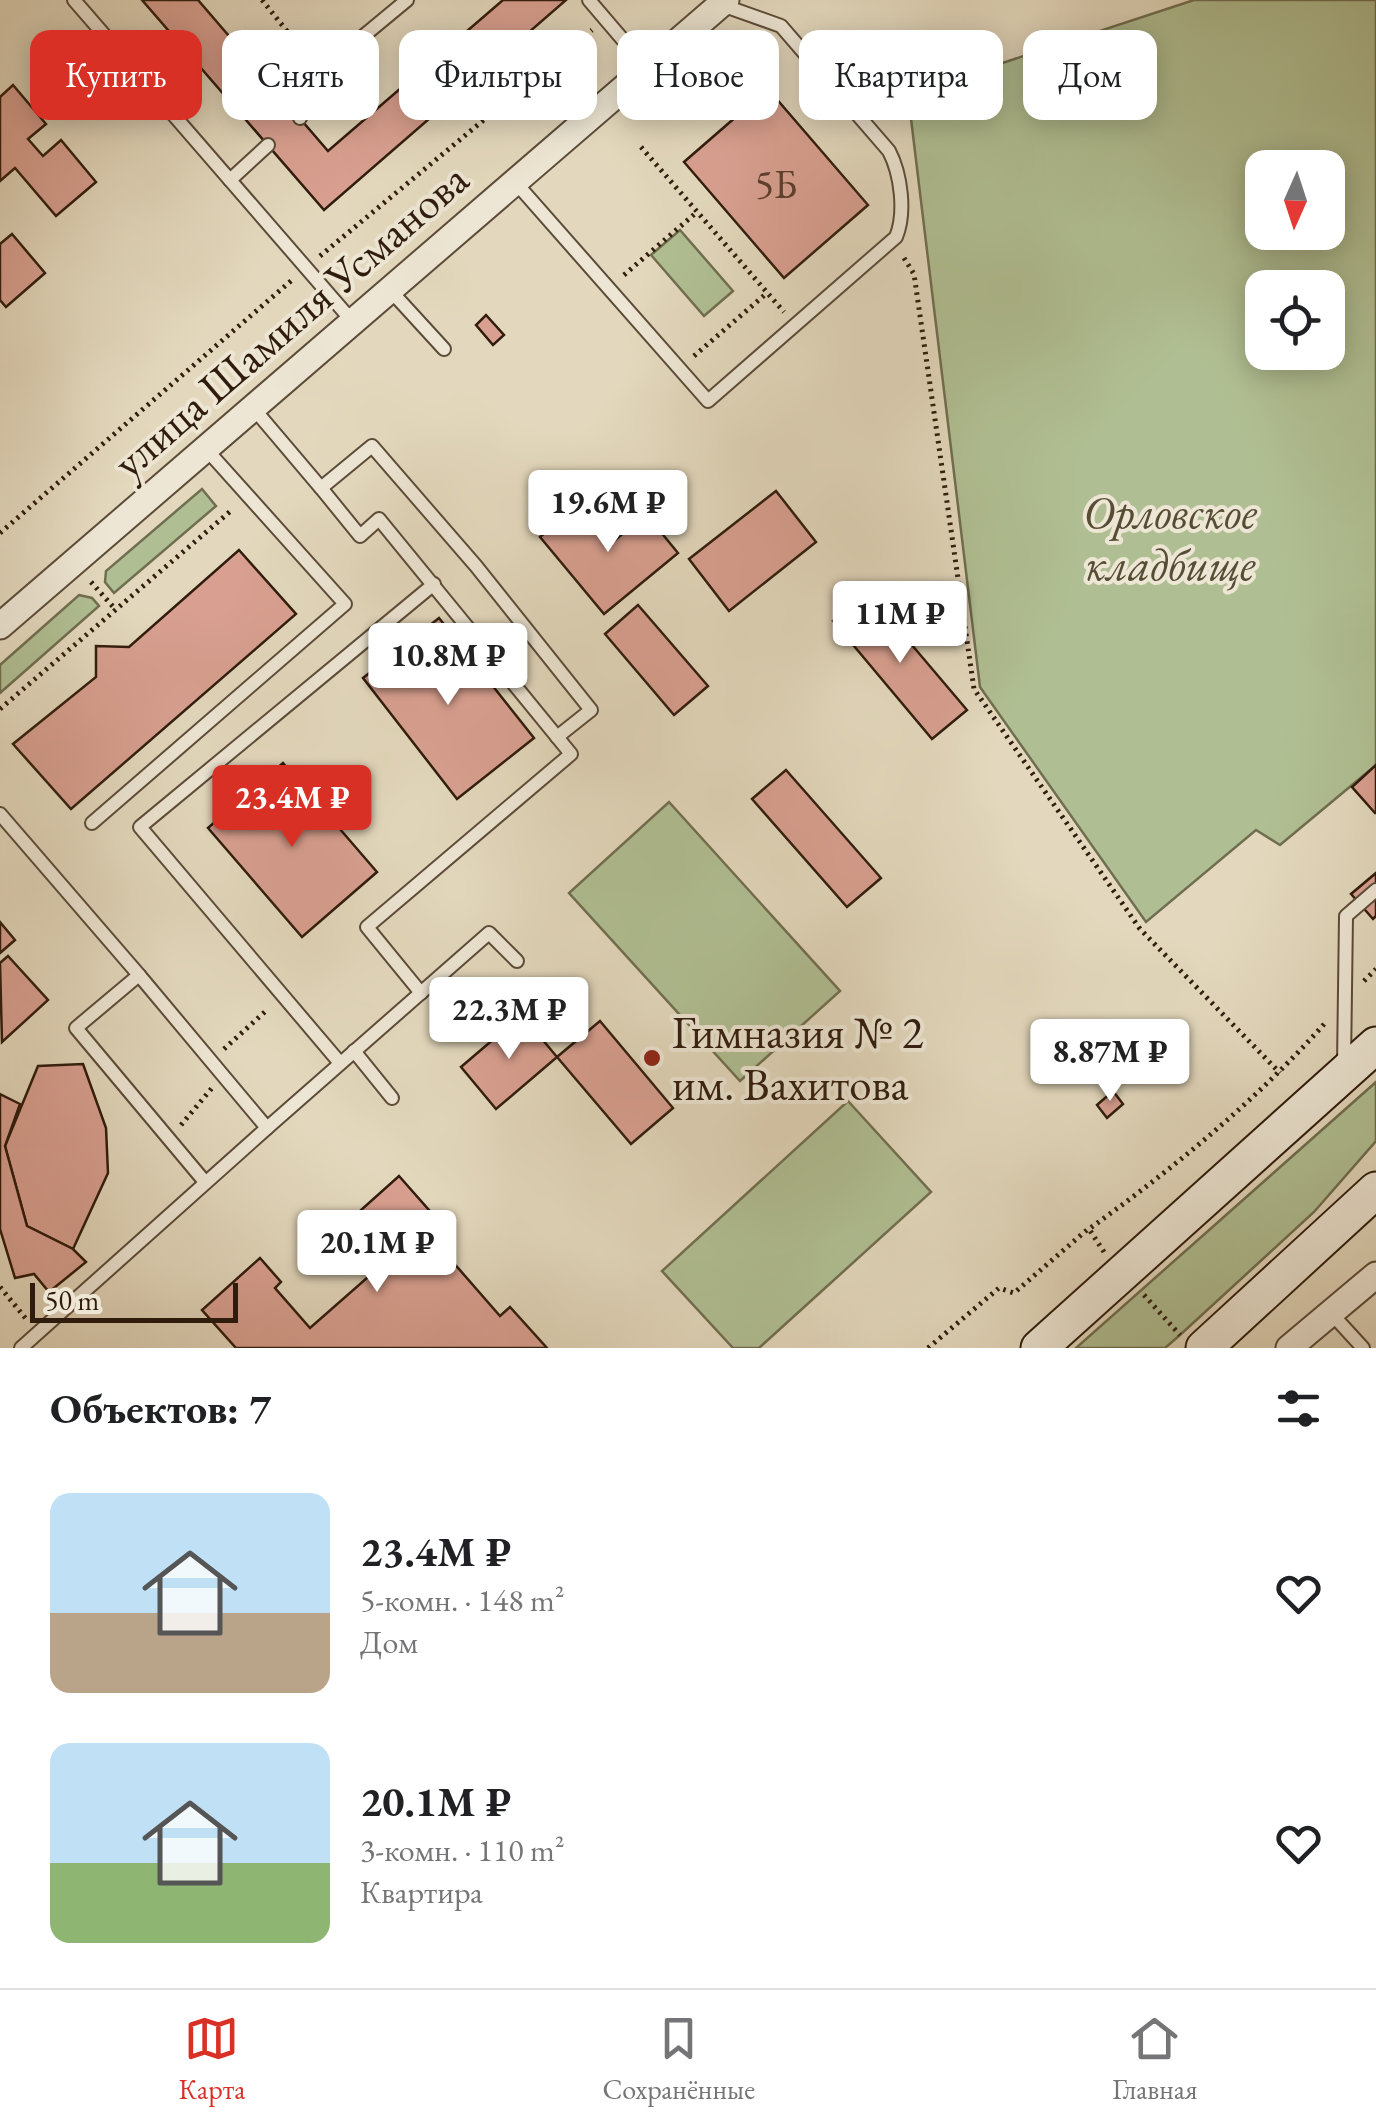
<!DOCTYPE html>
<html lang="ru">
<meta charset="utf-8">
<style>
body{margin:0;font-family:"EB Garamond",serif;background:#f6f6f6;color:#202124;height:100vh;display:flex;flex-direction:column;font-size:38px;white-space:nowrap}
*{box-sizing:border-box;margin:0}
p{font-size:32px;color:#757577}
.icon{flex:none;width:55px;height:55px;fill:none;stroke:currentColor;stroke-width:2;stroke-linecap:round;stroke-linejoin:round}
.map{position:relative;height:1348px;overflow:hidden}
.details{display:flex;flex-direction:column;background:#fff;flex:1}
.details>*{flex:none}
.hud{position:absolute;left:30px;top:30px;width:1318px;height:90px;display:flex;gap:20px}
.needle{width:65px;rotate:183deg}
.controls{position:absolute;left:1245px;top:150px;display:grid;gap:20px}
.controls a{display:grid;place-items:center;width:100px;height:100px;border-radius:20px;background:#fff;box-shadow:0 5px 25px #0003;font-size:50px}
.scale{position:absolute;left:30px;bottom:25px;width:208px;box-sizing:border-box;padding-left:10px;border:5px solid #301c0d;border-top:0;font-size:28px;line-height:35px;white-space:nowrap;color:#301c0d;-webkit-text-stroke:8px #ede6d4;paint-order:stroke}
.price{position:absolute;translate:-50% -85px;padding:0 22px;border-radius:10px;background:#fff;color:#222;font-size:32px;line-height:65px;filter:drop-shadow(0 2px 5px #0008)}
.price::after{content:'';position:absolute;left:50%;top:60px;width:30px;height:22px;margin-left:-15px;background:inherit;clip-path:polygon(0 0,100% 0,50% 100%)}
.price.active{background:#d93025;color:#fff}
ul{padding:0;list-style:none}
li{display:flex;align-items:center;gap:30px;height:250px;padding:0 50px}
li span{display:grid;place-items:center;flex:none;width:280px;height:200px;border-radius:20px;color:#555}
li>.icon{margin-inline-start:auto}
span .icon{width:120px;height:120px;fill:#fffc;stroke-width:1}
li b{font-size:42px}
h2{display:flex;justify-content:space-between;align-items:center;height:120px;padding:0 50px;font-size:42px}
.chip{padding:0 35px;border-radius:20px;background:#fff;box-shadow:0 5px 25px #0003;font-size:35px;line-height:90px}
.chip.active{background:#d93025;color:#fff}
.dock{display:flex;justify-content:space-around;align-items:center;height:140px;border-top:2px solid #e0e0e0;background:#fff;font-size:28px;color:#757577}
.dock a{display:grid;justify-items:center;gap:5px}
.dock .active{color:#d93025}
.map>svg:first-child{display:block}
.green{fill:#b0bf93;stroke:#706e50;stroke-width:2.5;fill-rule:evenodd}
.building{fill:#d9a091;stroke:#301c0d;stroke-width:2.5}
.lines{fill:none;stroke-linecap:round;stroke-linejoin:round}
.service-casing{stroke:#5d4b39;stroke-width:16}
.minor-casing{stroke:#5d4b39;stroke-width:29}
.secondary-casing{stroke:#301c0d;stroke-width:39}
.path{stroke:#301c0d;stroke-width:5;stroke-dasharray:2.5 5;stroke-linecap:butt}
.service{stroke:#ede6d4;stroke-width:12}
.minor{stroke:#ede6d4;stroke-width:25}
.secondary{stroke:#ede6d4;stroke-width:35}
.poi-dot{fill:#8f2418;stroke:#ede6d4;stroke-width:4}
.labels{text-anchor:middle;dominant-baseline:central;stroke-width:8;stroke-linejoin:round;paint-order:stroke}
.number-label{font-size:40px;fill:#5a3d2e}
.street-label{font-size:45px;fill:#301c0d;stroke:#ede6d4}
.park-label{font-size:45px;font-style:italic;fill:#564d35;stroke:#ede6d4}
.poi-label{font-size:45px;fill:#301c0d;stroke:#ede6d4;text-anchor:start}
</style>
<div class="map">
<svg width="1376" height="1348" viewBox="0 0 1376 1348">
<rect width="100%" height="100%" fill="#e3d8bd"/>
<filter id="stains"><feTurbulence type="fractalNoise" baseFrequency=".002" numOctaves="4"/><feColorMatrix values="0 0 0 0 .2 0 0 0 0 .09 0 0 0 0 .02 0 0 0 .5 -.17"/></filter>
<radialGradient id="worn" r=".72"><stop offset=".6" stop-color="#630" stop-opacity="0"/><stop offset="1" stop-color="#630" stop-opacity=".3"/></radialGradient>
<!-- green -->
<g class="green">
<path d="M1194 0H1376V765L1280 845 1256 830 1146 922 980 687 908 94ZM1262 168H1328V232H1262ZM1262 288H1328V352H1262Z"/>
<path d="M680 230 733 291 704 316 651 255Z"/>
<path d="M202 489 216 506 114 593 105 582 106 571Z"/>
<path d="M79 595 92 598 99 606 0 693V665Z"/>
<path d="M669 802 840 991 740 1081 569 893Z"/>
<path d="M1376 1082V1141L1314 1212 1180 1335 1165 1348H1076Z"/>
<path d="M848 1101 931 1192 759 1348H733L662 1271Z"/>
</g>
<!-- building -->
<g class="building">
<path d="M142 0H198L328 151 503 0H566L324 210Z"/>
<path d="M13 85 46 124 28 139 43 156 61 140 96 182 56 216 15 168 0 181V97Z"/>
<path d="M768 89 868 205 784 278 684 162Z"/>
<path d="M12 234 45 273 6 307 0 300V244Z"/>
<path d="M486 315 504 335 493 345 476 325Z"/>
<path d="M776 491 816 542 729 611 689 559Z"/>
<path d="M582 502 614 541 646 514 678 553 604 614 540 537Z"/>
<path d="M239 550 296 614 71 809 13 744 96 677V646L129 647Z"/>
<path d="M867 592 967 710 932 739 833 621Z"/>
<path d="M638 605 708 686 674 715 605 634Z"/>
<path d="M439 618 534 738 457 799 363 678Z"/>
<path d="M283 763 377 872 302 937 208 828Z"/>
<path d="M1376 765V812L1375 813 1352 787Z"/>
<path d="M786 770 881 878 847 907 752 799Z"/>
<path d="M1376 873V916L1373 919 1351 894Z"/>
<path d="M0 922 15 940 0 953Z"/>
<path d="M8 956 48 1000 2 1042 0 963Z"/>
<path d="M522 1015 557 1057 496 1109 461 1067Z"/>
<path d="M600 1021 673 1108 631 1144 557 1057Z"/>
<path d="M83 1064 106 1128 108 1173 73 1249 27 1226 5 1146 38 1066Z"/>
<path d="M1113 1091 1123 1104 1107 1118 1097 1105Z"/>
<path d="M0 1094 20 1104 5 1146 27 1226 73 1249 86 1262 49 1292 34 1274 15 1278 0 1229Z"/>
<path d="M399 1176 443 1226 431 1237 500 1316 510 1307 547 1348H236L202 1310 260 1258 281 1282 275 1288 310 1328 384 1263 367 1244 362 1249 342 1227Z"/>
</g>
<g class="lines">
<!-- service casing -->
<g class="service-casing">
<g id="service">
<path d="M74 0 353 322"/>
<path d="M589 0 647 68"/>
<path d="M300 118 320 72 407 0"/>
<path d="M230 180 268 145"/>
<path d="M516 183 708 401 896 237C906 213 901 174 889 151L781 26 722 5"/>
<path d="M390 290 444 349"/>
<path d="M254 409 321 488 372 446 476 566 591 710 557 737"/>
<path d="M321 488 360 536 379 519 571 754 367 927 421 993"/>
<path d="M0 814 139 975 76 1028 205 1182"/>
<path d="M92 823 345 604 206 449"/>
<path d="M354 1051 392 1098"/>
<path d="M340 1063 140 827 434 584"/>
<path d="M1344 1064 1346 916 1376 890"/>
<path d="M267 1128 489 933 517 961"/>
<path d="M1331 1313 1363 1348"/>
<path d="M21 1348 267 1128 139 975"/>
</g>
</g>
<!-- minor casing -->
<g class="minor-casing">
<g id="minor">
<path d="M0 626 726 0"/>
<path d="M1289 1348 1376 1275"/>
</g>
</g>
<!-- secondary casing -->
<g class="secondary-casing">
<g id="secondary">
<path d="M1039 1348 1376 1045"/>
<path d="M1204 1348 1376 1190"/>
</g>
</g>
<!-- path -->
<g class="path">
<path d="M262 0 307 56"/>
<path d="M641 147 784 312"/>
<path d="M320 256 592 30"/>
<path d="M904 258 914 274 974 689 1140 929 1280 1073"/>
<path d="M624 275 697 212"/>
<path d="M694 356 767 293"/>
<path d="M0 533 292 280"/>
<path d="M91 582 116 610"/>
<path d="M0 709 233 509"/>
<path d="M1364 981 1376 969"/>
<path d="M224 1049 268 1009"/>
<path d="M181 1125 212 1088"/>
<path d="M1104 1252 1089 1229C1174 1168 1256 1101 1326 1022"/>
<path d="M0 1287 27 1320"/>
<path d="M1144 1295 1180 1335"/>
<path d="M928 1348 999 1288 1014 1293 1088 1229"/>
</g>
<!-- service -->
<use href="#service" class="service"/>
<!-- minor -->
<use href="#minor" class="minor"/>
<!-- secondary -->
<use href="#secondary" class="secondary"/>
</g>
<!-- markers -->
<circle class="poi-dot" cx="652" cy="1058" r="10"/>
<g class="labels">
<!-- number labels -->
<g class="number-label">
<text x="776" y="184">5Б</text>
</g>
<!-- street labels -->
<g class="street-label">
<text transform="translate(290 320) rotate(-41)">улица Шамиля Усманова</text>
</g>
<!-- park labels -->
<g class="park-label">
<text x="1170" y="512">Орловское<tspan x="1170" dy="52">кладбище</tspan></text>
</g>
<!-- poi labels -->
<g class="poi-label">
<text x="672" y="1032">Гимназия № 2<tspan x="672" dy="52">им. Вахитова</tspan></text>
</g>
</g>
<rect width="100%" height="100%" filter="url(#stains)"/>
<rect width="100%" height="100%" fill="url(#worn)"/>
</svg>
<div class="controls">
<a><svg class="needle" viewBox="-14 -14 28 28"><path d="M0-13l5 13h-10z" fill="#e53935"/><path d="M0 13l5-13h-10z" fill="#757577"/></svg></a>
<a><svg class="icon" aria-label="locate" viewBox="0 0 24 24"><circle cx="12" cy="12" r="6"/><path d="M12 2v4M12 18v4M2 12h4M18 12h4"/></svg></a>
</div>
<div class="scale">50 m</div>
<b class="price" style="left:608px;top:555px">19.6M ₽</b>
<b class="price" style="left:900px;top:666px">11M ₽</b>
<b class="price" style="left:448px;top:708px">10.8M ₽</b>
<b class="price active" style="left:292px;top:850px">23.4M ₽</b>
<b class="price" style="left:509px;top:1062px">22.3M ₽</b>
<b class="price" style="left:1110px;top:1104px">8.87M ₽</b>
<b class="price" style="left:377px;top:1295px">20.1M ₽</b>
<div class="hud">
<a class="chip active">Купить</a>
<a class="chip">Снять</a>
<a class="chip">Фильтры</a>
<a class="chip">Новое</a>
<a class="chip">Квартира</a>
<a class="chip">Дом</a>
</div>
</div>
<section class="details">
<h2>Объектов: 7<svg class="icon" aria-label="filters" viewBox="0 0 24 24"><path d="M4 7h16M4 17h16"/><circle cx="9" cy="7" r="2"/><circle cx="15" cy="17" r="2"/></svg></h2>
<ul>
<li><span style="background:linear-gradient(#bfe0f5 60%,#b9a48a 0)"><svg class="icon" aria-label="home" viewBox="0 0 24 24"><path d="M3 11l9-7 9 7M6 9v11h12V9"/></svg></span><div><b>23.4M ₽</b><p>5-комн. · 148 m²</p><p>Дом</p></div><svg class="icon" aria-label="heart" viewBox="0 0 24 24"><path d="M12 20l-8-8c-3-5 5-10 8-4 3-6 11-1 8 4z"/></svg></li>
<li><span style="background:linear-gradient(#bfe0f5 60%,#8fb573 0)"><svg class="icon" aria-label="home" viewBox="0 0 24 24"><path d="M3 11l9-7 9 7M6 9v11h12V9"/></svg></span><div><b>20.1M ₽</b><p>3-комн. · 110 m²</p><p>Квартира</p></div><svg class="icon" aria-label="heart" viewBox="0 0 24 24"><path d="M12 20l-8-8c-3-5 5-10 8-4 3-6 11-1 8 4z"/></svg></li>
</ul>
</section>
<nav class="dock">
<a class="active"><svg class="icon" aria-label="map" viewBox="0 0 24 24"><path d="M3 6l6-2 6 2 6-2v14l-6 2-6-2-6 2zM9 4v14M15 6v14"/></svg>Карта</a>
<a><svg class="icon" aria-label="saved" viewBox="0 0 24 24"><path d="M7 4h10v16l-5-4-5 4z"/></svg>Сохранённые</a>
<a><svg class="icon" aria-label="home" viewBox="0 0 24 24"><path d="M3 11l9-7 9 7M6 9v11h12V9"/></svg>Главная</a>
</nav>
